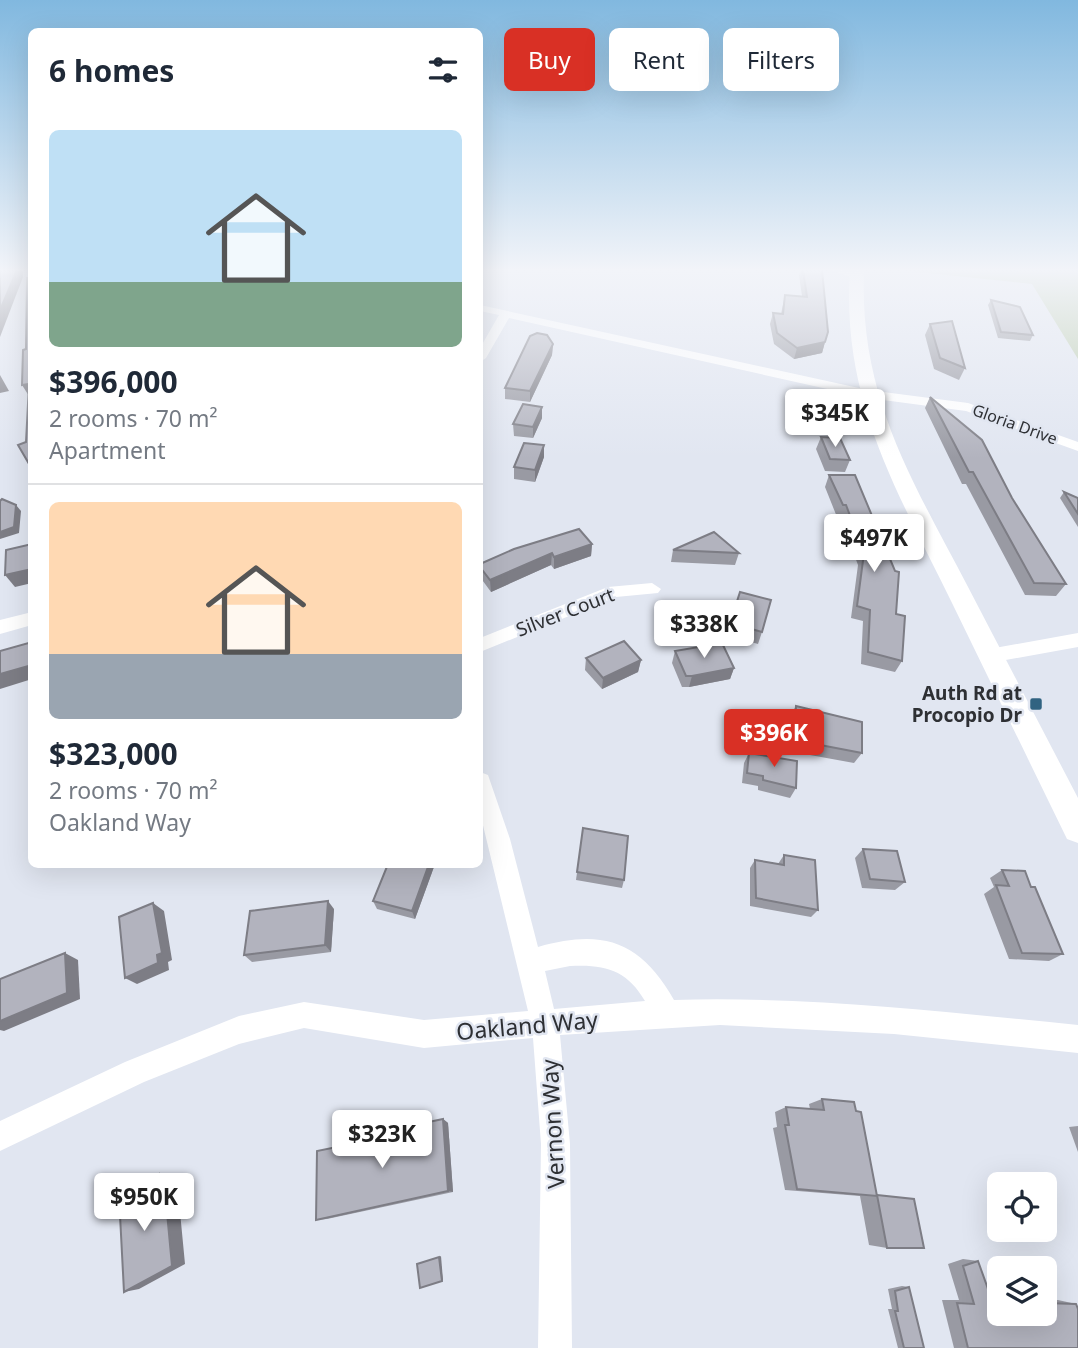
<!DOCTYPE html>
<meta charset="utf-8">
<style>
body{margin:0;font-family:"Noto Sans",sans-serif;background:#f2f2f3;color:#1f2937;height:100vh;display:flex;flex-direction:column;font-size:26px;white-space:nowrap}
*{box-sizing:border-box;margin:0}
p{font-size:23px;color:#747a83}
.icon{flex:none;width:38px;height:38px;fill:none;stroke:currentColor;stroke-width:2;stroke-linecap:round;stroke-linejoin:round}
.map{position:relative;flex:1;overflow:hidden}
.details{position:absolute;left:28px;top:28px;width:455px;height:840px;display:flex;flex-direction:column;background:#fff;border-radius:10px;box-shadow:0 7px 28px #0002}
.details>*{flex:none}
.banner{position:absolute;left:504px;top:28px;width:469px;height:63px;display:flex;gap:14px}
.tools{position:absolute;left:987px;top:1172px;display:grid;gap:14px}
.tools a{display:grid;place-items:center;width:70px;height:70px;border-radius:10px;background:#fff;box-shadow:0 7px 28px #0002;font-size:35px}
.price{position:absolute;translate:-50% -60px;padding:0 16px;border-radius:7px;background:#fff;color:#222;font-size:23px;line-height:46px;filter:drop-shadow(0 2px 4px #0008)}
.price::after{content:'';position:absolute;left:50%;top:42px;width:21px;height:16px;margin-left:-10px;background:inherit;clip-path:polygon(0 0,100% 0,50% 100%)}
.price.on{background:#d93025;color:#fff}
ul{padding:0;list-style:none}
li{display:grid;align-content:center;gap:14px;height:371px;padding:0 21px}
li+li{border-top:2px solid #e0e1e3}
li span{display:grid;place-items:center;height:217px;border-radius:10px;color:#555}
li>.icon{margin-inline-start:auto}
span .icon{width:126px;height:126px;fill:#fffc;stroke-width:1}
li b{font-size:30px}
h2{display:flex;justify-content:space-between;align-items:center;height:84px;padding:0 21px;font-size:30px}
.tag{padding:0 24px;border-radius:10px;background:#fff;box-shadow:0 7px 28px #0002;font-size:24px;line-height:63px}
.tag.on{background:#d93025;color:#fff}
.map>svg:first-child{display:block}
.green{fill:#bdcdb0}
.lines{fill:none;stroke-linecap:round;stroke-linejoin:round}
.street{fill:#fff;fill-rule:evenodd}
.secondary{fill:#fff;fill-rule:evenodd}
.wall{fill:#999aa3}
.shaded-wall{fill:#7d7d85}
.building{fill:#b2b3be;stroke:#7d7d85;stroke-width:2}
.poi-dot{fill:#316381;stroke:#e1e6f1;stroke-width:2.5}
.labels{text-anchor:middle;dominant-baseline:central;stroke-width:5;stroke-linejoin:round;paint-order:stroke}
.far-street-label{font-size:16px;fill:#2e3034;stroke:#e1e6f1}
.street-label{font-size:19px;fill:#2e3034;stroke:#e1e6f1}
.poi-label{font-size:19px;font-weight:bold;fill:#2e3034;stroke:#e1e6f1;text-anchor:end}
.near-street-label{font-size:23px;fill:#2e3034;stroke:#e1e6f1}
</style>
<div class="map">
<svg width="1078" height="1348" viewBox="0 0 1078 1348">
<rect width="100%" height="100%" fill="#e1e6f1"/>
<!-- green -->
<path class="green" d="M899 270H1078V359L1032 284Z"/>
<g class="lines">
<!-- street -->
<g class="street">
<path d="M831 270H846L861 276 856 279Z"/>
<path d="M480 305 868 390 968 403 1078 442V451L966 411 868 398 509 318 486 358 480 362V348L499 315 480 311Z"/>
<path d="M652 583 661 589 658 593 616 597 480 652V638L608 587Z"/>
<path d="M32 612V625L0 634V620Z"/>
<path d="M1078 633V647L989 663 980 656 989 649Z"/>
<path d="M480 772 488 775 510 839 538 947C604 928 641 942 674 1000 809 996 944 1012 1078 1025V1053L894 1034 720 1025 560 1035 570 1144 572 1348H538L541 1144 533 1038 424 1048 304 1028 239 1044 144 1082 0 1151V1121L125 1062 239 1016 304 1002 424 1020 528 1011 480 813ZM570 966C605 964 627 970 645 1001L554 1009 545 971Z"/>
</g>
<!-- secondary -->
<path class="secondary" d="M850 270H864C859 396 911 478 967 585 1004 656 1041 727 1078 798V843L1067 839C1029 761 991 683 953 605 898 492 841 401 850 270Z"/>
</g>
<!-- wall -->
<g class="wall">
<path d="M801 270H822L825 342 822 353 794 359 774 344 770 324 773 313 781 314 785 295 802 296 799 275Z"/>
<path d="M991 300 1033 335 1030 341 998 338 988 305Z"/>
<path d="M930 324 965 368 959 380 934 369 925 335Z"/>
<path d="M553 344 552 355 530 402 505 399V388Z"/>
<path d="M930 397 1012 498 1066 584 1056 596 1025 595 966 484H962L925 408Z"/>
<path d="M542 407V418L533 438 514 436 513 424Z"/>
<path d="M821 437 850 460 845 472 825 471 816 449Z"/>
<path d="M544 445V457L535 482 514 479V467Z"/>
<path d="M829 475H855L896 614 902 661 895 672 861 664 863 621 851 618 858 565 840 517H837L825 487Z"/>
<path d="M1064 492 1078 498V527L1060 498Z"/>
<path d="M592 544 591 556 554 569 551 565 491 592 480 577V564Z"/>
<path d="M673 550 739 553 735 565 671 562Z"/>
<path d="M740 592 762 632 758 644 727 635Z"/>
<path d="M675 651 734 668 730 679 689 687H682L672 663Z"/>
<path d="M586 658 641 660 638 672 602 689 585 670Z"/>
<path d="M796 706 862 753 854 763 788 751 790 716Z"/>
<path d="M749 753 796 788 790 798 758 790V786L742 783 744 763Z"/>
<path d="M583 828 624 880 622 888 576 880Z"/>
<path d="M863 849 905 882 895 890 862 888 855 858Z"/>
<path d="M784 855 818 910 811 917 750 906V868L755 860 778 864Z"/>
<path d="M435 864 415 919 377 909 373 901Z"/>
<path d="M1002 870 1031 887 1063 954 1049 961 1009 959 984 894 994 887 990 878Z"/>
<path d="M334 909 331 952 252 962 244 955Z"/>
<path d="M822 1099 856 1111 876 1195 914 1199 887 1248 869 1245 860 1196 785 1190 773 1128 777 1127 775 1112 786 1107 810 1109 809 1104Z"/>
<path d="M443 1119 448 1123 453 1192 327 1219 316 1220 376 1139Z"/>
<path d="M1078 1126V1152L1069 1127Z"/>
<path d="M963 1259 978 1261 991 1298H999V1314H1045V1300H1058L1076 1304 1078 1348H954L942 1300H959L948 1264Z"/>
<path d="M902 1286 909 1287 924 1348H898L888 1309H892L888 1289Z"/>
</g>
<!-- shaded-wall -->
<g class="shaded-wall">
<path d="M17 270H23V277L0 337V310Z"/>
<path d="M825 342 822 353 794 359 797 348Z"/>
<path d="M553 344 552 355 530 402V391Z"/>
<path d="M0 375 9 391 0 393Z"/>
<path d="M29 384V396L22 385Z"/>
<path d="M542 407V418L533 438V427Z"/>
<path d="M544 445V457L535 482V470Z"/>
<path d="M16 505 21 511 19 533 0 539V532Z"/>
<path d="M592 544 591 556 554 569V557Z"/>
<path d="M552 553 551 565 491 592 490 580Z"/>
<path d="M32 569V583L15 587 5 575Z"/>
<path d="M641 660 638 672 602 689 603 678Z"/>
<path d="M32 665V679L0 689V674Z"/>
<path d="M734 668 730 679 689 687 692 676Z"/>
<path d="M429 864H435L415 919 412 911Z"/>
<path d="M328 901 334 909 331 952 325 945Z"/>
<path d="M153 903 164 911 172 960 168 962 169 970 137 984 125 978Z"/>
<path d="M65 953 78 960 80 999 4 1031 0 1030V1021Z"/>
<path d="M443 1119 448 1123 453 1192 448 1191Z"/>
<path d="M159 1174 171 1175 173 1191H178L185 1264 139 1289 124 1292 161 1193Z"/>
<path d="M441 1256 443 1280 442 1281 439 1257Z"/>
</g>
<!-- building -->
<g class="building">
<path d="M0 270H17L0 310Z"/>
<path d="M803 270H822L828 332 825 342 797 348 777 333 773 313 783 314 785 295 807 297Z"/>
<path d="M27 278H32V469L18 445 26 442 29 384 22 385 23 350 26 349Z"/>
<path d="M991 300 1020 307 1033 335 1001 332Z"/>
<path d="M952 321 965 368 940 358 930 324Z"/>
<path d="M537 333 547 335 553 344 530 391 505 388 530 336Z"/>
<path d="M930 397 982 440 1012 498 1066 584 1034 583 973 472H969Z"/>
<path d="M523 404 542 407 533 427 513 424Z"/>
<path d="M821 437 840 438 850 460 830 459Z"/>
<path d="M524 443 544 445 535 470 514 467Z"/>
<path d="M829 475H855L895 571 899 572 896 614 905 616 902 661 868 652 870 610 857 606 864 553 846 505H843Z"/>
<path d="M1064 492 1078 498V514Z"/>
<path d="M2 499 16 505 14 527 0 532V501Z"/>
<path d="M579 529 592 544 554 557 552 553 490 580 480 567V564L514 549Z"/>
<path d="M714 532 739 553 673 550Z"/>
<path d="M32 544V569L5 575 6 550Z"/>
<path d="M740 592 771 600 762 632 730 623Z"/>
<path d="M624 641 641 660 603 678 586 658Z"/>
<path d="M32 642V665L0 674V651Z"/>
<path d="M722 643 734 668 692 676H686L675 651Z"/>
<path d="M796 706 862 722V753L794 740Z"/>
<path d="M749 753 797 761 796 788 763 780V776L747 773Z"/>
<path d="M583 828 628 836 624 880 577 872Z"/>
<path d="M863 849 897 851 905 882 870 879Z"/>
<path d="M784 855 815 860 818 910 756 898 755 860 784 865Z"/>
<path d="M388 864H429L412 911 373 901Z"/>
<path d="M1002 870 1025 871 1031 887H1035L1063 954 1022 953 996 885 1009 886Z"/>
<path d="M328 901 325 945 244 955 250 911Z"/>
<path d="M153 903 162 953 157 955 158 963 125 978 119 917Z"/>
<path d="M65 953 67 993 0 1021V979Z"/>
<path d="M822 1099 854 1102 856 1111 861 1112 877 1196 797 1189 785 1125H789L786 1107 824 1110Z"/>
<path d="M443 1119 448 1191 316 1220 317 1151 376 1139V1133Z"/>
<path d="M159 1174 161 1193 165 1191 172 1266 124 1292 120 1215 122 1214V1192Z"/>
<path d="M877 1195 914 1199 924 1248H887Z"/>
<path d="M439 1257 442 1281 420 1288 417 1264Z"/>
<path d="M978 1261 992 1300 999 1301V1314H1045V1303L1076 1304 1078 1309V1348H968L957 1303 974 1304 963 1266Z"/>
<path d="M909 1287 924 1348H904L895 1311H898L895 1291Z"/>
</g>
<!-- sky -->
<linearGradient id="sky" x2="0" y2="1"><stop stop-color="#81b8df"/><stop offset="0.59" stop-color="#f2f4f9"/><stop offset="1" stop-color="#f2f4f9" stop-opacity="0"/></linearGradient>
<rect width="1078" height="458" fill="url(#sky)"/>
<!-- markers -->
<rect class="poi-dot" x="1029" y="697" width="14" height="14" rx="3.5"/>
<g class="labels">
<!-- far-street labels -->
<g class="far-street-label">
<text transform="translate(1015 424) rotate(20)">Gloria Drive</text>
</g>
<!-- street labels -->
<g class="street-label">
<text transform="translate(565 612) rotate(-21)">Silver Court</text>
</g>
<!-- poi labels -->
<g class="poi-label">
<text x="1022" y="693">Auth Rd at<tspan x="1022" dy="22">Procopio Dr</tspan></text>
</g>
<!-- near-street labels -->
<g class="near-street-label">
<text transform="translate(527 1025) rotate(-5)">Oakland Way</text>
<text transform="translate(552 1124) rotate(-93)">Vernon Way</text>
</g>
</g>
</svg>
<div class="tools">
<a><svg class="icon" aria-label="locate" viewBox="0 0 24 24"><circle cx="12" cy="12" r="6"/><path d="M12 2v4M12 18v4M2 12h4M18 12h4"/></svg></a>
<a><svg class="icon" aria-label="layers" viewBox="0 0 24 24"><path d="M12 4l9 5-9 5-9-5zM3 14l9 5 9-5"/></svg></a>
</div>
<b class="price" style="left:835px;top:449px">$345K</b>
<b class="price" style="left:874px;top:574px">$497K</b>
<b class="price" style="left:704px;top:660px">$338K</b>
<b class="price on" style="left:774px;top:769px">$396K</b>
<b class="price" style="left:382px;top:1170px">$323K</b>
<b class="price" style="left:144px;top:1233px">$950K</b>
<div class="banner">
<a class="tag on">Buy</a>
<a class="tag">Rent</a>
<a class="tag">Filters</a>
</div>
<section class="details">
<h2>6 homes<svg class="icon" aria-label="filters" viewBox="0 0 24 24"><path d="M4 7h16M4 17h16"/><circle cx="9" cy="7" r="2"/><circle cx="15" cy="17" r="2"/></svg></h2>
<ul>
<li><span style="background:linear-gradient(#bfe0f5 70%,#7fa58c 0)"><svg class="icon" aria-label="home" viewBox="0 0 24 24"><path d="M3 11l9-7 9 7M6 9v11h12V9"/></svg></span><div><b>$396,000</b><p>2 rooms · 70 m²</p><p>Apartment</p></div></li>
<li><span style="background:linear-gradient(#ffd9b3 70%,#9aa5b1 0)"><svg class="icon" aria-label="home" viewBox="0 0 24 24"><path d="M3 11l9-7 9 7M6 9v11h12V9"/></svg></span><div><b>$323,000</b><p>2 rooms · 70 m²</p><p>Oakland Way</p></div></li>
</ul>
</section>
</div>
